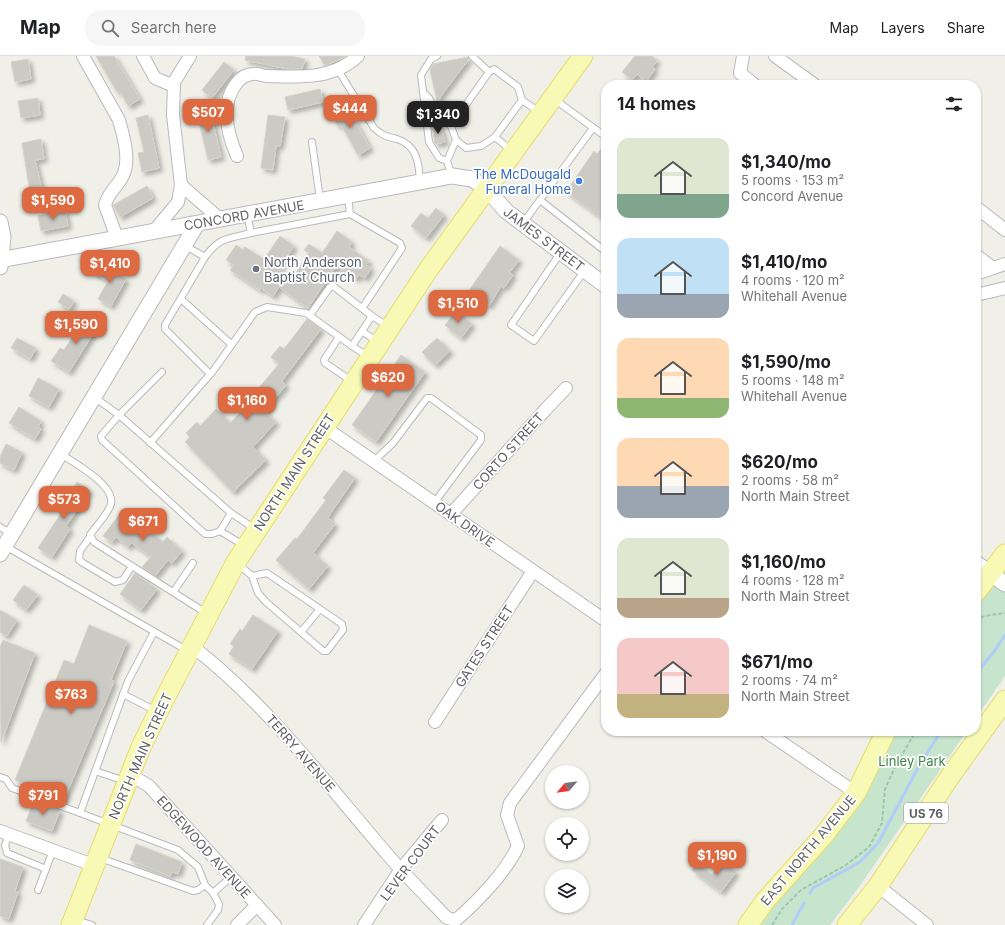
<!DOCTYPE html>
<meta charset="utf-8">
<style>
body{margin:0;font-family:Inter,sans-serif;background:#f6f6f6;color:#202124;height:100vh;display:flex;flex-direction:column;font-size:15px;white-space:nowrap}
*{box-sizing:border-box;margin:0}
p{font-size:13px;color:#757577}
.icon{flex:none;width:22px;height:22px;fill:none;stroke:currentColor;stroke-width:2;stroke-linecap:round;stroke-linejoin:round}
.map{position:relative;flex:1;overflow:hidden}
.details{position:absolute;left:601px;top:24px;width:380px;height:656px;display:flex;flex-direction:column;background:#fff;border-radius:16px;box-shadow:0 1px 3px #0004}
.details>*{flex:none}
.needle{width:26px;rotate:241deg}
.buttons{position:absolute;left:545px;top:709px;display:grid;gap:8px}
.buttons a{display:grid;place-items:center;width:44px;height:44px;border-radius:50%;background:#fff;box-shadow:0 1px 3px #0004;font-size:20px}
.price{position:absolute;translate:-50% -34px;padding:0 9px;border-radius:8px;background:#dd6a41;color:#fff;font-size:13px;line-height:26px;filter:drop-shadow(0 1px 2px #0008)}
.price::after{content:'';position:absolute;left:50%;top:24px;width:12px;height:9px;margin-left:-6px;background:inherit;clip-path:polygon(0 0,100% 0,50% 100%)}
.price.selected{background:#222;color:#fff}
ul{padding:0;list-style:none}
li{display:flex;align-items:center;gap:12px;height:100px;padding:0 16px}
li span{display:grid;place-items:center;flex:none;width:112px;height:80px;border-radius:12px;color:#555}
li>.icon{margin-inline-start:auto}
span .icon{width:48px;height:48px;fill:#fffc;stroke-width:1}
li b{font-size:17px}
h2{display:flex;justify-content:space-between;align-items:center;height:48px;padding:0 16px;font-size:17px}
header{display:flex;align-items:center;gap:24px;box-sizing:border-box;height:56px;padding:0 20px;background:#fff;border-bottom:1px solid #e0e0e0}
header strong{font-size:19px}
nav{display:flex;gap:22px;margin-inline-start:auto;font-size:14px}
.search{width:280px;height:36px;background:#f6f6f6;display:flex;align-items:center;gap:10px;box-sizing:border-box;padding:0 14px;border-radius:16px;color:#757577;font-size:15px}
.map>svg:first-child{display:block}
.green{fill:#c7e5cd}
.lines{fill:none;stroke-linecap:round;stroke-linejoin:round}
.stream{stroke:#b0ccf9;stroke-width:3}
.building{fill:#cccac5;stroke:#d5d3c7;filter:url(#shadow)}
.service-casing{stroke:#b8b9bd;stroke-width:8}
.minor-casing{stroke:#b8b9bd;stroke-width:14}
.tertiary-casing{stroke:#b8b9bd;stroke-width:17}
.primary-casing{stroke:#e8db6a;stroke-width:21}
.path{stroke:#a0c6b2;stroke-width:2;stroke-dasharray:4 2;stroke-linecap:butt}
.service{stroke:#fff;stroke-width:6}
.minor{stroke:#fff;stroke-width:12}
.tertiary{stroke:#fff;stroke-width:15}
.primary{stroke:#f8f9b4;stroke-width:19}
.shop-dot{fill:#3f7fe0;stroke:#fff;stroke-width:1.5}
.worship-dot{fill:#6b7280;stroke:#fff;stroke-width:1.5}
.labels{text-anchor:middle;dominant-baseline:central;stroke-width:3.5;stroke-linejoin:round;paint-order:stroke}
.shield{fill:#fff;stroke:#909195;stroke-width:1}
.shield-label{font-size:12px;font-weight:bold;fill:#606267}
.shop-label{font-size:13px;fill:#366cbe;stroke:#fff;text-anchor:end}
.street-label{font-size:13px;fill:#606267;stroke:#fff}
.worship-label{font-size:13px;fill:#5b616d;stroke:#fff;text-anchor:start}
.park-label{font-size:13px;fill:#3c824c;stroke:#fff}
</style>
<header>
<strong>Map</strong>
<div class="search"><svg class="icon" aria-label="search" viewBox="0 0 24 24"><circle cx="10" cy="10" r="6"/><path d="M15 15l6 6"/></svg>Search here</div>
<nav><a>Map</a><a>Layers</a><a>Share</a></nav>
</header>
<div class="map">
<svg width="1005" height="869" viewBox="0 0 1005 869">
<defs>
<filter id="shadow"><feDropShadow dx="3.5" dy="3.5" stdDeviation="2" flood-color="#0004"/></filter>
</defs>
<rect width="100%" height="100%" fill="#f0f0e9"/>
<!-- green -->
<g class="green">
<path d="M1005 506V620L976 662V544Z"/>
<path d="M894 675H967L859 831 830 869H760L772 849 817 801 858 752Z"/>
</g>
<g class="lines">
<!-- stream -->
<g class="stream">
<path d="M976 618 995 594 1005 579"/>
<path d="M810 837 813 832 860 806 878 787 919 710 941 675"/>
<path d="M792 869 804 847"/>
</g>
</g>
<!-- building -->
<g class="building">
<path d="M96 0H114L140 43 128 50 120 35 117 36Z"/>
<path d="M246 0H291L305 3 302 13H288L245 4Z"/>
<path d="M319 0H346L325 10Z"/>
<path d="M635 0H652L657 5 652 11 655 13 646 26 637 18 632 24 622 16Z"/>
<path d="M468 1 469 3 437 45 430 14 433 8Z"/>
<path d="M28 3 31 23 15 26 11 6Z"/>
<path d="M224 6 234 14 212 42 202 34Z"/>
<path d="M320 33 323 46 288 54 285 41Z"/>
<path d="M38 42 40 59 21 62 18 45Z"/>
<path d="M341 47 349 62 352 60 370 92 358 99 341 69 338 70 329 54Z"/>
<path d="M209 50 221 101 208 104 196 53Z"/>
<path d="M148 59 159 112 142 116 138 97 144 96 136 62Z"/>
<path d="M268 59 285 61 280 90H276L273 114 261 112Z"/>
<path d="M440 68 445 86 435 88 432 71Z"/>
<path d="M41 83 44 103 35 104 43 139 31 142 22 87Z"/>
<path d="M606 86V165L566 136 594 95 597 98Z"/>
<path d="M147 130 153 142 120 161 113 149Z"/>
<path d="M436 152 444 159 426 182 411 170 421 157 428 162Z"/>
<path d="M65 154 68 170 41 175 38 160Z"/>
<path d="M337 175 352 186 349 191 369 205 366 209 371 212 365 222 359 219 356 223 336 210 308 252 279 231 273 240 261 232 260 234 230 214 234 209 226 204 236 189 243 194 245 191 264 203 280 180 294 190 279 212 293 221 309 197 304 194 309 188 322 197Z"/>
<path d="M500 190 519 204 510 216 513 219 504 232 501 230 489 250 468 236Z"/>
<path d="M98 208 126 223 111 250 98 243 108 225 93 217Z"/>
<path d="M63 238 74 245 69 253 58 246Z"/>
<path d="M456 255 472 268 461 282 445 269Z"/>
<path d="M86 260 99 268 69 316 51 305 60 292 64 294Z"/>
<path d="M307 263 321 273 282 325 286 329 264 355 276 366 253 391 266 404 233 436 185 386 190 381 186 377 197 366 200 370 216 353 230 367 260 336 257 334 279 308 271 301 280 290 284 293Z"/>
<path d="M17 282 36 292 30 303 11 292Z"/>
<path d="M437 282 450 295 435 309 422 296Z"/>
<path d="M401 299 425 316 376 386 352 369Z"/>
<path d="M38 322 59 333 49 351 29 340Z"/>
<path d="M19 351 41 365 38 371 41 373 35 383 9 367Z"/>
<path d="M6 388 22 396 14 414 0 407V401Z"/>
<path d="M344 414 355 422 330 458 328 462 335 468 313 497 328 510 309 533 276 504 295 482 297 483 326 444 323 442Z"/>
<path d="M77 426 90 434 66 470 70 473 52 501 38 492 64 453 61 451Z"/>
<path d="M122 455 163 486 167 481 182 495 172 507 168 504 155 520 142 511 151 501 132 487 128 491 116 481 112 486 103 480Z"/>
<path d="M135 517 157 533 141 554 120 538Z"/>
<path d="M24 529 38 539 26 554 13 544Z"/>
<path d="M0 554 17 564 7 580 0 576Z"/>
<path d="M253 559 278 575 252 613 229 598 234 590 230 588 240 573 242 575Z"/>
<path d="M89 569 127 585 111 624 114 625 63 746 37 737 38 734 15 724 64 604 74 608Z"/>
<path d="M3 584 35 597 1 686 0 591Z"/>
<path d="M34 745 60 754 52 775 26 765Z"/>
<path d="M136 788 182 806 178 818 172 816 170 820 130 804Z"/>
<path d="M0 803 23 811 15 835 18 836 9 863 0 860Z"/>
<path d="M722 806 736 816 721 836 692 814 697 808 712 819Z"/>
</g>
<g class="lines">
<!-- service casing -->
<g class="service-casing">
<g id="service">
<path d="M437 0 431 3 421 19 429 86 439 102 447 105"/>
<path d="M472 0 489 16"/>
<path d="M338 14 374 72C381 79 388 81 397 83 417 89 419 107 420 126"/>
<path d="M423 36 429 42 435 55 451 70"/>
<path d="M554 43 606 81"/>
<path d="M522 44 495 81 481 90 466 92 456 84 451 70 489 16 494 13 518 31 522 44 539 56"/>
<path d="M495 81 512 95"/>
<path d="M312 86 320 144"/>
<path d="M452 120 447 105 456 84"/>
<path d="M348 140 350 158 400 187 402 192 363 251"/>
<path d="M540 144 606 196"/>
<path d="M247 158 251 177 350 158"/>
<path d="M523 167 593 72"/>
<path d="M184 189 205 201C220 181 227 183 251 177"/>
<path d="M561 196 511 269 534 285 585 214"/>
<path d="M205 201 165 269V273L210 318"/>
<path d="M181 243 231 288"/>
<path d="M372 260 389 271"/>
<path d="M363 276 378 286"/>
<path d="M339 281 324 304 325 307 353 326"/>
<path d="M352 290 369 301"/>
<path d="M94 341 119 359 162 316"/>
<path d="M150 387 213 315 255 256 267 251 306 257 352 290 372 260 333 230 330 231 310 259"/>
<path d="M61 398C74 407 115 429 111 448 108 458 96 470 90 479L94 486 206 557"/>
<path d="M374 405 393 387 427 342H431L481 379V384L434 447"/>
<path d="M0 471 12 478"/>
<path d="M220 475 231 457"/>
<path d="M90 481 80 495 79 504 83 507 115 526 123 524 132 510"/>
<path d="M5 490 188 595"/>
<path d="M245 490 220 475 212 478H205L102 384 101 380 119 359 231 457 255 473"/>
<path d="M238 508 252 520 258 537 266 546 323 595H327L343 574 342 568 267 517 252 520"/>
<path d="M174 535 193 507"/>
<path d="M154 576 128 625 80 757 178 794 198 811 205 829 213 837 219 848 218 854 207 869"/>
<path d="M301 576 320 553"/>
<path d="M123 638 156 655"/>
<path d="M95 715 125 725"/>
<path d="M0 721 6 723 12 732 80 757"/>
<path d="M9 779 5 789 7 797 46 813"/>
<path d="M100 802 193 835 198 834 205 829"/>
<path d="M38 834 53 794"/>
<path d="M213 837 231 821"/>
<path d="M76 864 92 869"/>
</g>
</g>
<!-- minor casing -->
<g class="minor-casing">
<g id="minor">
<path d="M83 0 119 64C123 78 130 102 124 117 120 129 109 134 105 149L117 182"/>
<path d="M143 0 155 22 174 30"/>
<path d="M743 0 740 17 755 29"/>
<path d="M775 0 815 29"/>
<path d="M237 100C227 77 220 49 236 28 240 22 246 18 254 18 258 17 262 20 266 20 299 21 332 24 358 0"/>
<path d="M181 129 220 163"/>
<path d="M976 151 1005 174"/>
<path d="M154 175 178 146 181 129 173 59 174 26 190 0"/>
<path d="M976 199 993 212"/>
<path d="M976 218 1005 208"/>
<path d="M976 239 1005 232"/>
<path d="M324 371 606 565"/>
<path d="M451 458 546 353 566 332"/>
<path d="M192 590C268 649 325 726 387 798 406 820 427 841 447 862L456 864C478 845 506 816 518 790L507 759 510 747 606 617"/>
<path d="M435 666 533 515"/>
<path d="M765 675 856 737"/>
<path d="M129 718 149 730 275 869"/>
<path d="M0 775 93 809"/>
<path d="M878 830 927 869"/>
<path d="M237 869 257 849"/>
<path d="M364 869 401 813 442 764"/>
</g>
</g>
<!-- tertiary casing -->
<g class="tertiary-casing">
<g id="tertiary">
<path d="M0 166 3 181 0 211"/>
<path d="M0 204 452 120 472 123 486 132 506 155 606 230"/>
<path d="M0 498 197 168"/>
<path d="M976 507 1005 528"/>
</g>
</g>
<!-- primary casing -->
<g class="primary-casing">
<g id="primary">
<path d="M976 536 1005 498"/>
<path d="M71 869 141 691 165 642 236 506 428 214 583 0"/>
<path d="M748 869 765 845 824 779 856 737 886 675"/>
<path d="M847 869 878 830 949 722 1005 644"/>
</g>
</g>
<!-- path -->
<g class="path">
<path d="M976 565 984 560 1005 557"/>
<path d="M772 869 782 853 801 834 846 809 869 791 882 767 885 733 896 709 916 675"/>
</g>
<!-- service -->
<use href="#service" class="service"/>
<!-- minor -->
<use href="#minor" class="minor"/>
<!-- tertiary -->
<use href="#tertiary" class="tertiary"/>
<!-- primary -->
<use href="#primary" class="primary"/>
</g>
<!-- markers -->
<circle class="shop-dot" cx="579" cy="125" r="4"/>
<circle class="worship-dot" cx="256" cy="213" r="4"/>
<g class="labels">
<!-- shield labels -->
<rect class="shield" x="904" y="747" width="44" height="20" rx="3"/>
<g class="shield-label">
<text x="926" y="757">US 76</text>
</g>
<!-- shop labels -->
<g class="shop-label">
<text x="571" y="118">The McDougald<tspan x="571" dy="15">Funeral Home</tspan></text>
</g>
<!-- street labels -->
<g class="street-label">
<text transform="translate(244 159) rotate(-10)">CONCORD AVENUE</text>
<text transform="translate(544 183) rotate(37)">JAMES STREET</text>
<text transform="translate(508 395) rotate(-48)">CORTO STREET</text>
<text transform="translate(294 416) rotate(-57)">NORTH MAIN STREET</text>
<text transform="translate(465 468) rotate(35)">OAK DRIVE</text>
<text transform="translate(484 590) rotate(-57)">GATES STREET</text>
<text transform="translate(301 697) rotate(49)">TERRY AVENUE</text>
<text transform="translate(140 700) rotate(-66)">NORTH MAIN STREET</text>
<text transform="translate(204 791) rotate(48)">EDGEWOOD AVENUE</text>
<text transform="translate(808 794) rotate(-50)">EAST NORTH AVENUE</text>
<text transform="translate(410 807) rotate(-53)">LEVER COURT</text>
</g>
<!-- worship labels -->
<g class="worship-label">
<text x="264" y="206">North Anderson<tspan x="264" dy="15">Baptist Church</tspan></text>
</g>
<!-- park labels -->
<g class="park-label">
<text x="912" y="705">Linley Park</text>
</g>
</g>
</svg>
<div class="buttons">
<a><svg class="needle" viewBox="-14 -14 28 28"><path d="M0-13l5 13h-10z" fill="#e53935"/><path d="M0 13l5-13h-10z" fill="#757577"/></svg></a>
<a><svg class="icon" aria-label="locate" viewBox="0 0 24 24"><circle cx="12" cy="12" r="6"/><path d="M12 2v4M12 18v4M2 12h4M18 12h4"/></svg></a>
<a><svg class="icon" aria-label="layers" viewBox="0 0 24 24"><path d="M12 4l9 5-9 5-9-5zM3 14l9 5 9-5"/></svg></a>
</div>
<b class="price" style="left:350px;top:73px">$444</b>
<b class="price" style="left:208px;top:77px">$507</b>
<b class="price selected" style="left:438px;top:79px">$1,340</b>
<b class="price" style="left:53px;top:165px">$1,590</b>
<b class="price" style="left:110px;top:228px">$1,410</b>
<b class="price" style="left:458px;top:268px">$1,510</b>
<b class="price" style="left:76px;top:289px">$1,590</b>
<b class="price" style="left:388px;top:342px">$620</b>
<b class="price" style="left:247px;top:365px">$1,160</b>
<b class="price" style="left:64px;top:464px">$573</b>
<b class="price" style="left:143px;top:486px">$671</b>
<b class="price" style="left:71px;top:659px">$763</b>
<b class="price" style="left:43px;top:760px">$791</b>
<b class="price" style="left:717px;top:820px">$1,190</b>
<section class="details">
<h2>14 homes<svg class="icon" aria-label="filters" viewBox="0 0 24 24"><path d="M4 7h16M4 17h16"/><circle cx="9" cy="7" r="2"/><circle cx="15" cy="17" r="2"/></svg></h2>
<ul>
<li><span style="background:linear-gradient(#dfe7d0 70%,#7fa58c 0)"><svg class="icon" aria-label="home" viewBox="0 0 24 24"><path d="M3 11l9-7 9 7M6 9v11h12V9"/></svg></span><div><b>$1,340/mo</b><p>5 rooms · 153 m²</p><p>Concord Avenue</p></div></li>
<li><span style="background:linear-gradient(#bfe0f5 70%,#9aa5b1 0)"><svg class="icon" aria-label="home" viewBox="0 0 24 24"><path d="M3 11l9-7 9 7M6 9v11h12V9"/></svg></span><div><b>$1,410/mo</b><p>4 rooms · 120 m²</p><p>Whitehall Avenue</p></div></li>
<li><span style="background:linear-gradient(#ffd9b3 75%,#8fb573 0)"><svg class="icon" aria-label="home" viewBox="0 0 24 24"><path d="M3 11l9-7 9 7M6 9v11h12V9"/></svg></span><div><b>$1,590/mo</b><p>5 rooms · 148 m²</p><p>Whitehall Avenue</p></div></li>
<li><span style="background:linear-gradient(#ffd9b3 60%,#9aa5b1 0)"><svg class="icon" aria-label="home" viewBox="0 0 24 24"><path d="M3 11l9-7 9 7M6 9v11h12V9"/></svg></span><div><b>$620/mo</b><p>2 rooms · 58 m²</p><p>North Main Street</p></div></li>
<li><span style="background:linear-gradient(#dfe7d0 75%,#b9a48a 0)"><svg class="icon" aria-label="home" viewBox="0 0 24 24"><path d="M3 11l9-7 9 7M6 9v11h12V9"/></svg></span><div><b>$1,160/mo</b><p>4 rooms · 128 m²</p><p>North Main Street</p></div></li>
<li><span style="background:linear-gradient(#f6c9c9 70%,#c2b280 0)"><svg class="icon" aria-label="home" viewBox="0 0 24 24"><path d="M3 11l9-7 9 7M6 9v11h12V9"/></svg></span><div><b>$671/mo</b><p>2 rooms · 74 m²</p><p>North Main Street</p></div></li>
</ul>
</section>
</div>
